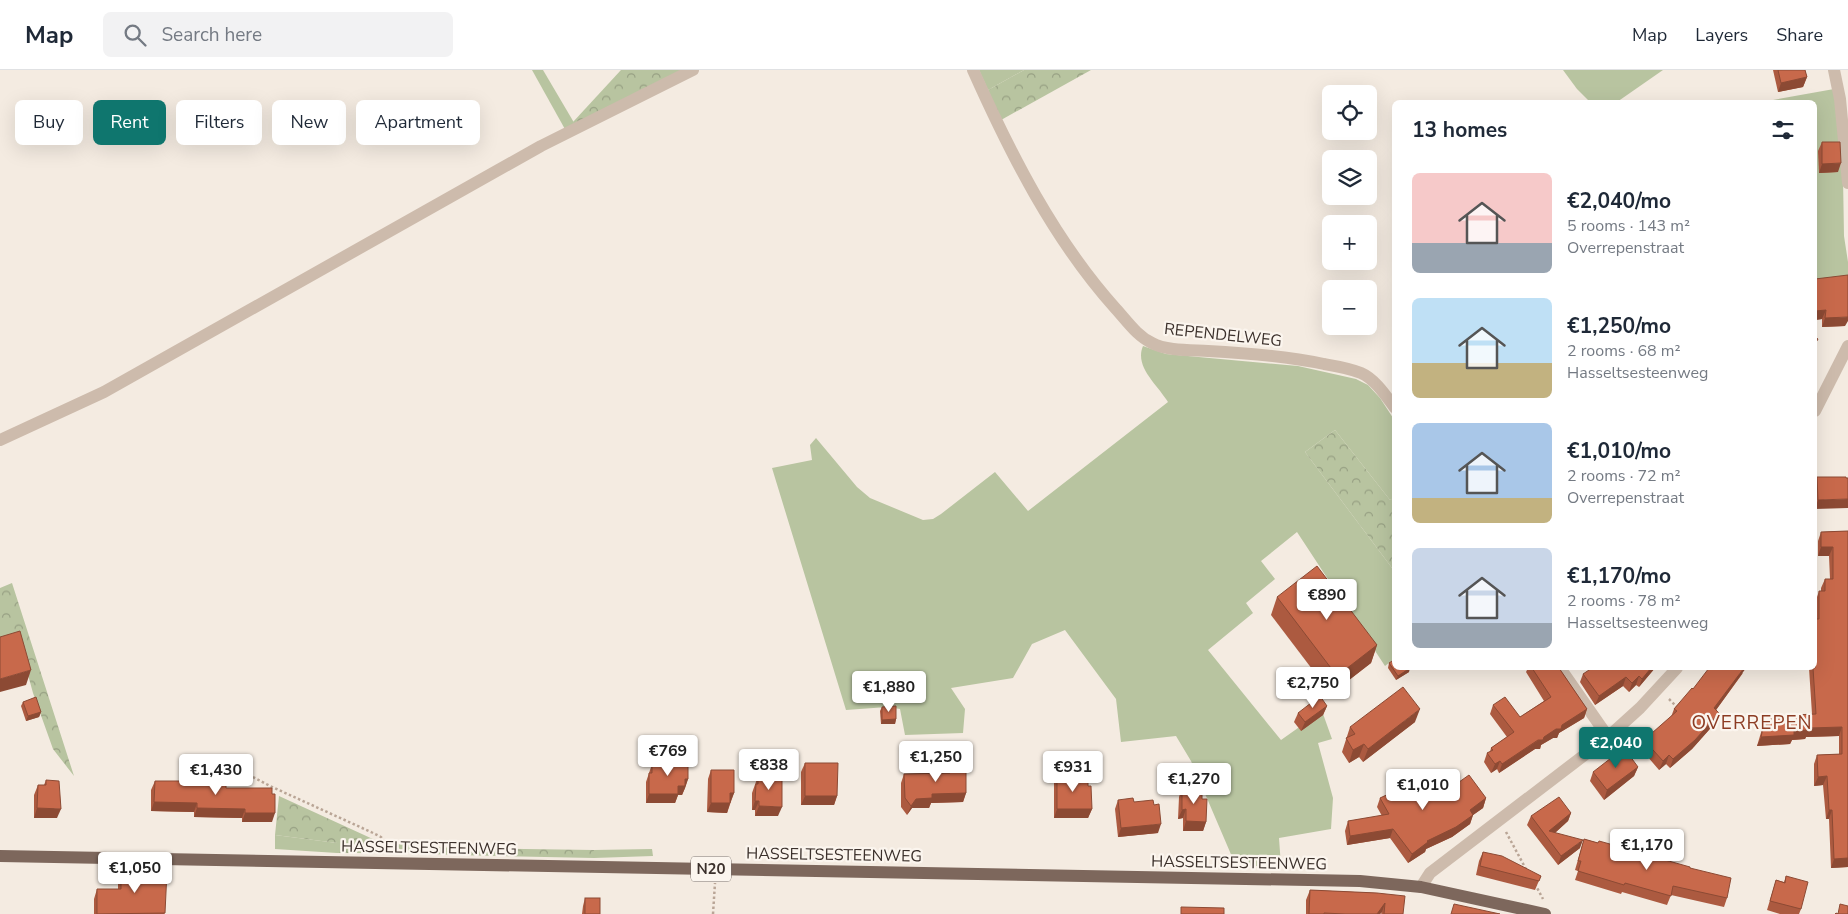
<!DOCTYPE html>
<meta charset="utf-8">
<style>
body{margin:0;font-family:"Nunito Sans",sans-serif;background:#f2f2f3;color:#1f2937;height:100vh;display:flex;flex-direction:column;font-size:19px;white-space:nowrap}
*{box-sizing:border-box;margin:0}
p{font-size:16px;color:#747a83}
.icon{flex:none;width:28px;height:28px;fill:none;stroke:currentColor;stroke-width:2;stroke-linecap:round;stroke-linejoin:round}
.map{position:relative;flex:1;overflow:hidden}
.panel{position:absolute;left:1392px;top:30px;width:425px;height:570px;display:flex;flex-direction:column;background:#fff;border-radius:8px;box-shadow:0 5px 20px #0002}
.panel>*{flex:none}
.banner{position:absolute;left:15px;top:30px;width:475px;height:45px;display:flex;gap:10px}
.fabs{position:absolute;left:1322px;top:15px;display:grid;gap:10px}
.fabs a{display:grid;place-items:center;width:55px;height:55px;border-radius:8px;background:#fff;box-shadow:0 5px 20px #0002;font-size:25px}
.price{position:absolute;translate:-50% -42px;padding:0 11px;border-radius:5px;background:#fff;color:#222;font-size:16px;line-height:32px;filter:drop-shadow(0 1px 2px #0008)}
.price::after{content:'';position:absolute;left:50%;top:30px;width:15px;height:11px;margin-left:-8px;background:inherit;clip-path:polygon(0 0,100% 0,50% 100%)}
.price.selected{background:#0f766e;color:#fff}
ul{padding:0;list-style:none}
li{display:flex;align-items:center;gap:15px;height:125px;padding:0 20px}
li span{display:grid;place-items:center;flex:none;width:140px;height:100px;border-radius:8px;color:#555}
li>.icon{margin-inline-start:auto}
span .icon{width:60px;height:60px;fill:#fffc;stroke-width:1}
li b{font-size:21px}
h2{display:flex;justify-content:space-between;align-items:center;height:60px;padding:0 20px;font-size:21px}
.chip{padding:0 18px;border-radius:8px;background:#fff;box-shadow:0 5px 20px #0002;font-size:18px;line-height:45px}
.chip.selected{background:#0f766e;color:#fff}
header{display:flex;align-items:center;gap:30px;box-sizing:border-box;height:70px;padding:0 25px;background:#fff;border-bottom:1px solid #e0e1e3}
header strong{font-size:24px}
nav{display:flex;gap:28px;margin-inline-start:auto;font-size:18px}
.search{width:350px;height:45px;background:#f2f2f3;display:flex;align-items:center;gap:12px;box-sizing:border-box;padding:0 18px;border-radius:8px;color:#747a83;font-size:19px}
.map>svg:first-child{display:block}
.grass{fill:#b8c4a0}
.forest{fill:url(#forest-crowns)}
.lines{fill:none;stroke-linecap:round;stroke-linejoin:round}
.path{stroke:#b9a596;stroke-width:2.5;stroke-dasharray:2.5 2.5;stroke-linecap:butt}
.minor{stroke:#cdbbac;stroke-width:12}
.major{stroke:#7d675c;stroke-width:12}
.wall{fill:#ac5a40}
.shaded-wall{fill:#8c4a34}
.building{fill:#c8694b;stroke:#8c4a34}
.labels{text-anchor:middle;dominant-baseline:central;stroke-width:4.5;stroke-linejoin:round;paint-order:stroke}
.shield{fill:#fbf5ee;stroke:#756b66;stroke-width:1}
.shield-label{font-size:15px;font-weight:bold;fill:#3b302b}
.street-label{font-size:16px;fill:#3b302b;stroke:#fbf5ee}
.quarter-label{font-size:19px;letter-spacing:1px;fill:#8c3b22;stroke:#fbf5ee}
</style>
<header>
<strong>Map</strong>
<div class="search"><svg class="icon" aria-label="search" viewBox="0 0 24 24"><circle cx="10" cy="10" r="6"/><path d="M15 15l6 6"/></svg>Search here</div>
<nav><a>Map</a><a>Layers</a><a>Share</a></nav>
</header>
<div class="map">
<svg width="1848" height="844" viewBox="0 0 1848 844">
<defs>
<pattern id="forest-crowns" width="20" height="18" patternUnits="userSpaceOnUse" patternTransform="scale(1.25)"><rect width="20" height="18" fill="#b8c4a0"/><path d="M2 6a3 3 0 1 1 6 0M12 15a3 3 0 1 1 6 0" fill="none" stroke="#97a083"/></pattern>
</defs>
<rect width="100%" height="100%" fill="#f4ebe1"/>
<!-- grass -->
<g class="grass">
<path d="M532 0H543L576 56 566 61Z"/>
<path d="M979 0H1024L988 20Z"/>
<path d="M1563 0H1663L1617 32H1590L1577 19Z"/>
<path d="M1834 19 1843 107 1844 166 1848 192V207L1815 214V32H1762Z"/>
<path d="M1143 276 1166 284 1298 296 1356 309 1368 315 1380 328 1395 351V427L1390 430 1335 360 1305 382 1395 502V588L1385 596 1297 462 1261 491 1275 509 1246 533 1253 543 1208 580 1281 670 1322 641 1332 669 1318 673 1333 728 1331 759 1279 768 1281 796H1236L1191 691 1176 666 1121 672 1116 629 1065 560 1032 574 1013 608 951 618 965 639 963 663 905 665 900 639 887 637 846 640 772 398 812 390 810 375 816 368 857 417 870 428 923 450 933 449 941 444 995 402 1028 441 1168 332C1158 315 1134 297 1143 276Z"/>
<path d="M275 765 337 773V783L275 779Z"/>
<path d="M396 774 454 778 455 785 410 783 401 781Z"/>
<path d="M652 779 653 786 594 788V780Z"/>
</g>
<!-- forest -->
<g class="forest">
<path d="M621 0H684L576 56 573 52Z"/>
<path d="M1024 0H1091L1001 50 988 20Z"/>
<path d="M1335 360 1390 430 1395 427V502L1305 382Z"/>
<path d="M12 513 74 706 53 679 33 623 17 565 0 570V518Z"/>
<path d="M279 726 375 770 380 777 376 783H337V773L275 765Z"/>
<path d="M454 778 594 780V788L455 785Z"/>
</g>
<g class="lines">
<!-- path -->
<g class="path">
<path d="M1669 629 1677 637"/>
<path d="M241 698 251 706 270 716 371 762 381 767 389 779"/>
<path d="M1506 762 1527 801"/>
<path d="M1535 814 1543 829"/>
<path d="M713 844 715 813"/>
</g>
<!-- minor -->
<g class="minor">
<path d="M973 0C1011 85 1054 170 1116 239 1127 251 1137 266 1152 273 1166 281 1192 280 1208 281 1247 283 1286 286 1324 294 1336 296 1349 298 1361 303 1375 309 1386 326 1395 338"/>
<path d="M1834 0 1840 29 1848 113"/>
<path d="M1815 341 1848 276"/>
<path d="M0 370 104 322 541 76 693 0"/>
<path d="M1560 598 1608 667"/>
<path d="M1421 817 1430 803 1608 667 1640 638 1677 598"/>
</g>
<!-- major -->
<path class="major" d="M0 786 1360 811 1421 817 1545 844"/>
</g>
<!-- wall -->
<g class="wall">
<path d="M1773 0H1805L1807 7 1803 17 1778 22Z"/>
<path d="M1822 72 1838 102 1819 103 1818 81Z"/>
<path d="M1815 209 1845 256 1822 257V249L1815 250Z"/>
<path d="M1817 407H1846L1815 439V413Z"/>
<path d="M1848 461V797L1831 798 1829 749H1826L1823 715 1814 716V694L1817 685 1839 684V666L1806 667 1805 669 1792 670 1790 674 1757 676 1765 649 1792 648 1793 645 1812 644 1809 598H1815L1816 530 1819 521H1821V518L1825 509H1830L1829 486H1818V471L1821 462Z"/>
<path d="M1277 527 1377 575 1371 593 1331 624 1271 545Z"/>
<path d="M1389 593 1409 602 1396 610 1388 598Z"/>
<path d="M1528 598H1559L1587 639 1584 648 1559 663 1557 668H1553L1541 675 1540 679H1535L1499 703 1497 699 1491 703 1484 692 1487 683 1490 682 1491 678 1507 667 1490 644 1493 635 1520 647 1544 631 1526 602Z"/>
<path d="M1655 598 1639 617 1636 615 1629 622 1623 616 1595 635 1580 612 1583 604Z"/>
<path d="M1743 603 1716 640 1719 643 1716 652 1692 679 1670 698 1666 694 1659 700 1641 679 1644 670 1671 647 1674 639 1693 619Z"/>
<path d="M23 632 41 642 39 647 26 651 21 636Z"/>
<path d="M1327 636 1323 645 1301 661 1294 652 1298 643Z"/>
<path d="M882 637 896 649 895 654H881L880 641Z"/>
<path d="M1415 652 1363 692 1359 687 1349 693 1342 682 1350 657Z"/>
<path d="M662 690 685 695 688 709 685 718 682 725H678L675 733H646V712L652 694H660Z"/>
<path d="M950 690 966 723 963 732 931 733 929 738H912L907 745 901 737V713L904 704 947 703V699Z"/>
<path d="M805 693 837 726 834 735H801V702Z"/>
<path d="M1057 697 1068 707 1080 711 1088 716 1092 739 1088 748H1054V706Z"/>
<path d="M1638 697 1634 706 1604 730 1590 711 1593 702Z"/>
<path d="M711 700 734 723 727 743 707 742 708 709Z"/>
<path d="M758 706 778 746H755V740H752V723Z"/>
<path d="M46 710 57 748H34V725L38 715H44Z"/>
<path d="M155 711 226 718 272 752H242V748L194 747V742L151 741V720Z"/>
<path d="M1182 717 1202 729 1206 752 1203 761H1183V748L1178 749 1179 727Z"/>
<path d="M1445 722 1486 728 1483 738 1473 745 1470 754 1452 767 1426 779 1425 782 1408 793 1390 768 1347 775 1345 761 1348 751 1382 746 1377 737 1380 728Z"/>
<path d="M1118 730 1134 732 1158 763 1118 767 1115 739Z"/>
<path d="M1571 743 1568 751 1555 763 1580 778 1558 795 1527 755 1531 746Z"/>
<path d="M1584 769 1690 798 1727 828 1724 837 1671 825 1667 835 1622 822 1621 824 1575 810 1578 801 1575 800Z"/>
<path d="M1483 782 1541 806 1535 820 1476 805 1479 791Z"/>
<path d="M121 799 165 844H94V829L97 819H118V809Z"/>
<path d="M1786 806 1801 839 1799 844H1780L1767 840 1776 810 1784 812Z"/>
<path d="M1310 820 1377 823 1403 844H1381L1382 842 1380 844H1306V830Z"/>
<path d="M585 828 600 844H582L583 836Z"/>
</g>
<!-- shaded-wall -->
<g class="shaded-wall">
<path d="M1807 7 1803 17 1778 22 1781 13Z"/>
<path d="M1841 93 1838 102 1819 103 1822 94Z"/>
<path d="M1826 240 1822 249 1815 250V241Z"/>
<path d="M1848 247V251L1845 256 1822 257 1825 248Z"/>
<path d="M1848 429V438L1815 439 1818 430Z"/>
<path d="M1821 477H1833L1829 486H1818Z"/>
<path d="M1377 575 1371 593 1331 624 1337 606Z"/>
<path d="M1410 598 1409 602 1396 610 1398 606Z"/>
<path d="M1651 598H1655L1639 617 1642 609Z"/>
<path d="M1744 598H1746L1711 647 1714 638Z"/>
<path d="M31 600 26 615 0 622V609Z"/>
<path d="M1639 606 1636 615 1629 622 1632 613Z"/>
<path d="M1626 607 1623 616 1595 635 1599 626Z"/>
<path d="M1327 636 1323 645 1301 661 1305 652Z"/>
<path d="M1420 639 1415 652 1363 692 1368 679Z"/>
<path d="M1587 639 1584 648 1559 663 1557 668H1553L1541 675 1540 679H1535L1499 703 1502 694Z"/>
<path d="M41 642 39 647 26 651 28 646Z"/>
<path d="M1719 643 1716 652 1692 679 1670 698 1673 689Z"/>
<path d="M896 649 895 654H881L882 650Z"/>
<path d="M1842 657 1839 666 1806 667 1805 669 1792 670 1790 674 1757 676 1761 667 1809 658Z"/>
<path d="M1364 674 1359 687 1349 693 1353 680Z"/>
<path d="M1669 685 1666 694 1659 700 1663 691Z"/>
<path d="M1500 691 1497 699 1491 703 1495 694Z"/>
<path d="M1638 697 1634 706 1604 730 1607 720Z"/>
<path d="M1827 706 1823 715 1814 716 1818 707Z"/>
<path d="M685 709H688L685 718 682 725H678L675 733H646L649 724 678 716Z"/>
<path d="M730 723H734L730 733Z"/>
<path d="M966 723 963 732 931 733 929 738H912L907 745 911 736 916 729 932 724Z"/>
<path d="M805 726H837L834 735H801Z"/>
<path d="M1486 728 1483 738 1466 750 1470 740Z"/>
<path d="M755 731H759L755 740H752Z"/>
<path d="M154 732 197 733 194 742 151 741Z"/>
<path d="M711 733H730L727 743 707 742Z"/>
<path d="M759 736 782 737 778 746H755Z"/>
<path d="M37 738 61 739 57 748H34Z"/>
<path d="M197 738 245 739 242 748 194 747Z"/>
<path d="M1057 739H1092L1088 748H1054Z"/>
<path d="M1186 739 1183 748 1178 749 1182 740Z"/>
<path d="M1829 740H1832L1829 749H1826Z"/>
<path d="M245 743H275L272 752H242Z"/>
<path d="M1571 743 1568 751 1548 769 1549 761Z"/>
<path d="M1473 745 1470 754 1452 767 1426 779 1425 782 1408 793 1412 784 1427 771Z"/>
<path d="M1186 751 1206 752 1203 761H1183Z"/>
<path d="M1161 754 1158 763 1118 767 1121 758Z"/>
<path d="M1393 759 1390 768 1347 775 1350 766Z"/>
<path d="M1583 770 1580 778 1558 795 1561 786Z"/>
<path d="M1848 788V797L1831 798 1834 789Z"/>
<path d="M1385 833 1382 842 1380 844H1377Z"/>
</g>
<!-- building -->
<g class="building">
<path d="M1778 0H1805L1807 7 1781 13Z"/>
<path d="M1822 72H1840L1841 93 1822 94Z"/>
<path d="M1848 205V247L1825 248 1826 240 1815 241V209Z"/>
<path d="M1815 267 1818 269 1815 274Z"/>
<path d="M1817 407H1846V408H1848V429L1818 430Z"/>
<path d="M1848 461V788L1834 789 1832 740H1829L1827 706 1818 707 1817 685 1842 684V657L1809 658V660L1794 661V665L1761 667 1765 649 1793 648V645L1816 644 1813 598H1815V549H1819V521H1825V509H1833V477H1821V462Z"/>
<path d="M1317 496 1377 575 1337 606 1277 527Z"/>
<path d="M20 561 31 600 0 609V567Z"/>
<path d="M1395 589V598H1410L1398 606 1389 593Z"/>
<path d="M1532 598H1559L1587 639 1562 655 1561 659H1556L1544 667 1543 670H1538L1502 694 1500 691 1495 694 1487 683 1493 680 1491 678 1514 662 1493 635 1505 627 1520 647 1551 627Z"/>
<path d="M1592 598H1651L1642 609 1639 606 1632 613 1626 607 1599 626 1583 604Z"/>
<path d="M1709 598H1744L1714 638 1719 643 1695 670 1673 689 1669 685 1663 691 1644 670 1677 641 1674 639 1692 618 1693 619Z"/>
<path d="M1403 617 1420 639 1368 679 1364 674 1353 680 1346 668 1355 664 1350 657Z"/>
<path d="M1320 626 1327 636 1305 652 1298 643Z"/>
<path d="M36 627 41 642 28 646 23 632Z"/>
<path d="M896 636V649L882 650V637Z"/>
<path d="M1624 678 1638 697 1607 720 1593 702Z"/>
<path d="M966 689V723L932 724V728L916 729 911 736 905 728 904 704 950 703V690Z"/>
<path d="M662 690 685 691V695H688V709H685V716H678V724H649V703H652V694H662Z"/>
<path d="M805 693H838L837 726H805Z"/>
<path d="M1057 697 1068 707H1080V711H1088V716H1091L1092 739H1057Z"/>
<path d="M711 700H734V723H730V733H711Z"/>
<path d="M1436 702 1445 722 1469 705 1486 728 1470 740 1473 745 1456 757 1427 771 1428 772 1412 784 1393 759 1350 766 1348 751 1389 744 1380 728Z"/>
<path d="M758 706H782V737L759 736V731H755L756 714H758Z"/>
<path d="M46 710 59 711 61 739 37 738 38 715H46Z"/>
<path d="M155 711H182V713L226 714V718H272V724H275V743H245V739L197 738V733L154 732Z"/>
<path d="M1182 717 1202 718V729H1207L1206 752 1186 751V739L1182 740Z"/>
<path d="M1559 727 1571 743 1549 761 1583 770 1561 786 1531 746Z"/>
<path d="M1133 728 1134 732 1153 730 1154 735 1159 734 1161 754 1121 758 1118 730Z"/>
<path d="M1584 769 1598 773 1599 771 1635 781 1634 783 1657 789 1658 788 1690 797V798L1731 808 1727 828 1673 816 1671 826 1625 813 1624 815 1578 801 1581 791H1578Z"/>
<path d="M1483 782 1502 786 1541 806 1539 811 1480 796Z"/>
<path d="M121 799 167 801 165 843 97 844V819H121Z"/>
<path d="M1786 806 1808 812 1801 839 1770 831 1776 810 1785 813Z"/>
<path d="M1310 820 1377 823 1405 826 1403 844H1384L1385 833 1377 844H1345L1324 843V844H1309Z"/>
<rect x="585" y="828" width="15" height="16"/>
<path d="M1454 834 1500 844H1451Z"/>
<path d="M1840 834 1848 836V844H1835L1836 843 1838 844Z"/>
<path d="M1181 837 1224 838V844H1181Z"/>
</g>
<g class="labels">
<!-- shield labels -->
<rect class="shield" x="691" y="786.5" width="40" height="25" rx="4"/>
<g class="shield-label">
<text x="711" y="799">N20</text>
</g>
<!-- street labels -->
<g class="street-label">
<text transform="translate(1223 265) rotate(6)">REPENDELWEG</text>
<text transform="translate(429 778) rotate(1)">HASSELTSESTEENWEG</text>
<text transform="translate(834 785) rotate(1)">HASSELTSESTEENWEG</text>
<text transform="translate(1239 793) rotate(1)">HASSELTSESTEENWEG</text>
</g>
<!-- quarter labels -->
<g class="quarter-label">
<text x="1752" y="653">OVERREPEN</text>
</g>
</g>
</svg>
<div class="fabs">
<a><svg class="icon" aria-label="locate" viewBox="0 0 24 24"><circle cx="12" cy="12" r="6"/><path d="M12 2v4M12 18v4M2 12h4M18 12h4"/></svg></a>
<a><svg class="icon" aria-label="layers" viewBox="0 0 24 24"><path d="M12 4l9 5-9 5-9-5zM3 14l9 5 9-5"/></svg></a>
<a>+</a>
<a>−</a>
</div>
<b class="price" style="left:1327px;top:551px">€890</b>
<b class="price" style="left:1313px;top:639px">€2,750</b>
<b class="price" style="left:889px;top:643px">€1,880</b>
<b class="price selected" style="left:1616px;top:699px">€2,040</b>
<b class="price" style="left:668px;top:707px">€769</b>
<b class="price" style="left:936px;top:713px">€1,250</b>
<b class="price" style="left:769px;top:721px">€838</b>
<b class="price" style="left:1073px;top:723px">€931</b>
<b class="price" style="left:216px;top:726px">€1,430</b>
<b class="price" style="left:1194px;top:735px">€1,270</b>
<b class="price" style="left:1423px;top:741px">€1,010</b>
<b class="price" style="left:1647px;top:801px">€1,170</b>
<b class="price" style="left:135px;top:824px">€1,050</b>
<div class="banner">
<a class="chip">Buy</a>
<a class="chip selected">Rent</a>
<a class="chip">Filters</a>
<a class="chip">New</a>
<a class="chip">Apartment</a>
</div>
<section class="panel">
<h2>13 homes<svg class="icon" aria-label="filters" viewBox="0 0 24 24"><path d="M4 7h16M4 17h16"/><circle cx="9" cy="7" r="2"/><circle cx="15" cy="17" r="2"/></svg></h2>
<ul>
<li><span style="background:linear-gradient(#f6c9c9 70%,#9aa5b1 0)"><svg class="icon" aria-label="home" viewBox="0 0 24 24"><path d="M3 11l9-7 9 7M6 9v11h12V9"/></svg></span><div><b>€2,040/mo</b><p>5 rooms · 143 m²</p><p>Overrepenstraat</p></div></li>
<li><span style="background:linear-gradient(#bfe0f5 65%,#c2b280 0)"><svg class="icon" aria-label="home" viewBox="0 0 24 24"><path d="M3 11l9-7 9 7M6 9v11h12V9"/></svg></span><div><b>€1,250/mo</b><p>2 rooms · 68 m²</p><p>Hasseltsesteenweg</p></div></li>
<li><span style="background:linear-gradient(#a9c7e8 75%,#c2b280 0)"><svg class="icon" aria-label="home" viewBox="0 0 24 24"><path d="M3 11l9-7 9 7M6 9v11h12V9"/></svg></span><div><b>€1,010/mo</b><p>2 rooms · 72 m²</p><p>Overrepenstraat</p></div></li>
<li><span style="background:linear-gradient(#c9d6e8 75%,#9aa5b1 0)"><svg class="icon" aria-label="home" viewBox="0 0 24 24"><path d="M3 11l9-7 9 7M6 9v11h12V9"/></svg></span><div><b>€1,170/mo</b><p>2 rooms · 78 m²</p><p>Hasseltsesteenweg</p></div></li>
</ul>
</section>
</div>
